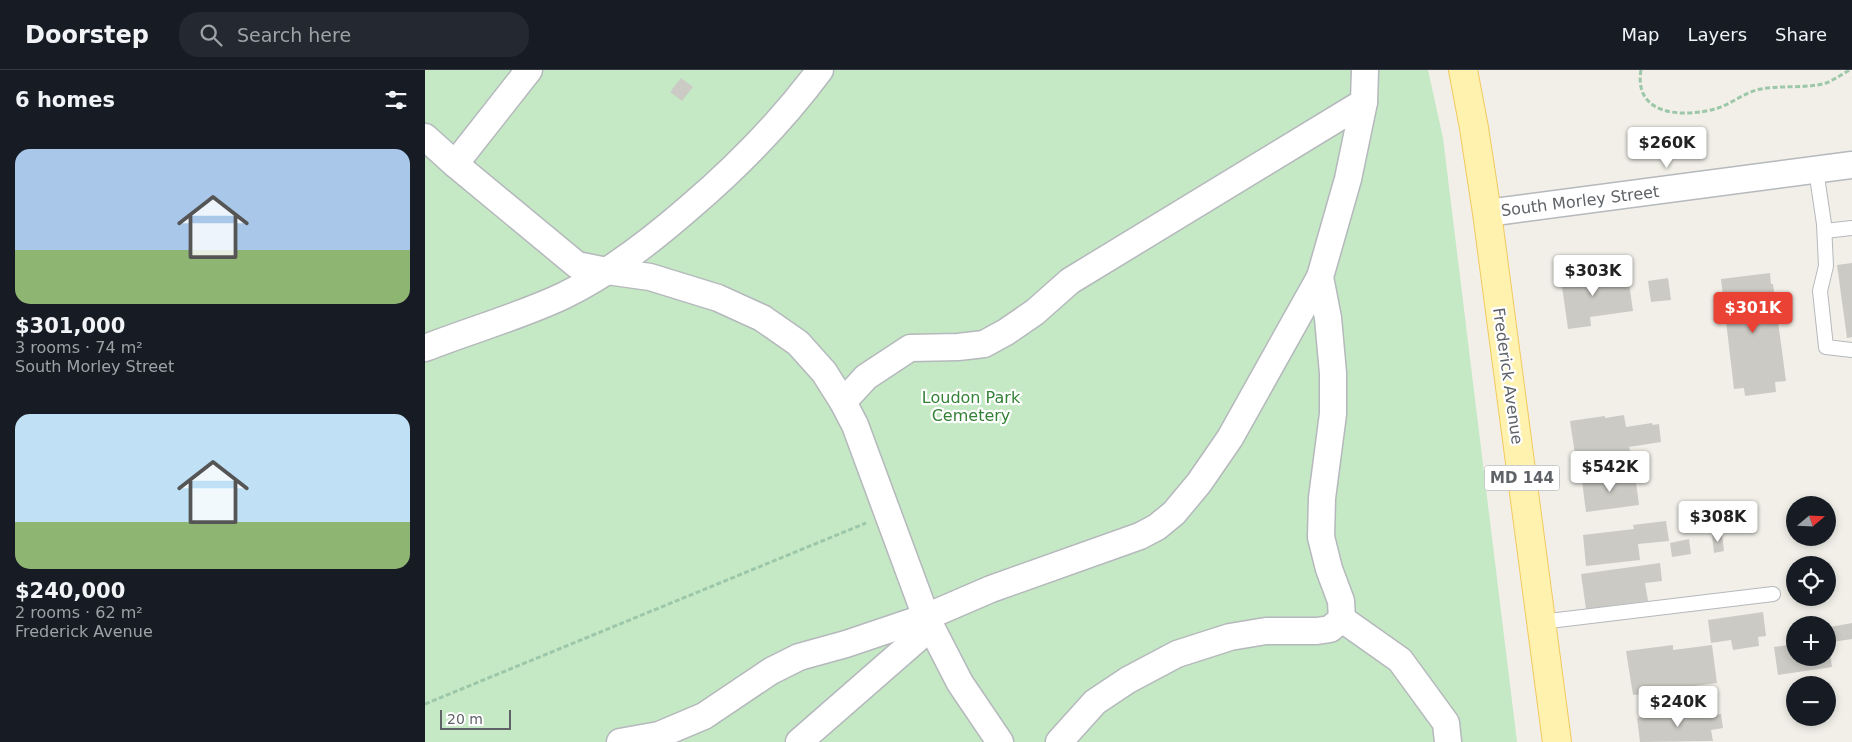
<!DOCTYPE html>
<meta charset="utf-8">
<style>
body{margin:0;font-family:"DejaVu Sans",sans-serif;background:#242831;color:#f1f3f6;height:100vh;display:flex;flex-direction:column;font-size:19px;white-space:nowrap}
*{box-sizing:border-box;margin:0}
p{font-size:16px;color:#9ea1a6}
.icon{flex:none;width:28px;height:28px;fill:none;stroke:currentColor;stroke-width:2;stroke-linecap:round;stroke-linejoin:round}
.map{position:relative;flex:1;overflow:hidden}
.details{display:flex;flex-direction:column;background:#171b24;width:425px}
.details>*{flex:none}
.needle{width:32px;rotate:71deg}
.fabs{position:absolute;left:1361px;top:426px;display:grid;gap:10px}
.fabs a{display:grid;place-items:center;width:50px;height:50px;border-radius:50%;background:#171b24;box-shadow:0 2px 8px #0003;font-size:25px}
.scale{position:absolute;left:15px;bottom:12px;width:71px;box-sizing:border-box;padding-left:5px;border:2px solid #5f6368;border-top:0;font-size:14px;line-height:18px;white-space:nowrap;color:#5f6368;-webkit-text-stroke:4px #fff;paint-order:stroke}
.price{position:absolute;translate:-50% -42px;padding:0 11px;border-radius:5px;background:#fff;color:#222;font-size:16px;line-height:32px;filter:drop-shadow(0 1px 2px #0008)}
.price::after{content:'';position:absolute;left:50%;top:30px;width:15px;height:11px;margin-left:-8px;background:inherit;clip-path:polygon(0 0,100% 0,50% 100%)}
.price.on{background:#ea4335;color:#fff}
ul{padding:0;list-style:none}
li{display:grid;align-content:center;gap:10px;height:265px;padding:0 15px}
li span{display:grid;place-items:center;height:155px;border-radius:15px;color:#555}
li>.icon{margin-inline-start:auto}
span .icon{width:90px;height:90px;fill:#fffc;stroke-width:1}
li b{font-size:21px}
h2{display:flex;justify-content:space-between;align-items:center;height:60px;padding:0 15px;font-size:21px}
header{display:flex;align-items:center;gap:30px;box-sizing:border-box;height:70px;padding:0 25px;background:#171b24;border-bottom:1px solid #363941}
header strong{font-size:24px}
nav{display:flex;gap:28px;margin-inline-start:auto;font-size:18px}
.search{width:350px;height:45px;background:#242831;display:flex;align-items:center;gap:12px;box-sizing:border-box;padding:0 18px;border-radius:20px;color:#9ea1a6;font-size:19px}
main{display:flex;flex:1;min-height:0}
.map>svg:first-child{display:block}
.green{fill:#c5e8c5}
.building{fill:#cccac5}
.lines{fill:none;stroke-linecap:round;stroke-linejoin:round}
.lane-casing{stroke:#b5b8bc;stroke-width:16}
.street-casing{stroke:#b5b8bc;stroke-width:29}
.primary-casing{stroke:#f2c960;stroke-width:30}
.path{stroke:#9cc7a9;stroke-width:3;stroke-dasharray:5 2.5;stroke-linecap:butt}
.lane{stroke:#fff;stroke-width:14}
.street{stroke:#fff;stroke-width:26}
.primary{stroke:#fff2af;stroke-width:28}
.labels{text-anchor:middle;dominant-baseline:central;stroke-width:4.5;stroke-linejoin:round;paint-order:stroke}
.shield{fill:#fff;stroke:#8f9295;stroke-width:1}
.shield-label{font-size:15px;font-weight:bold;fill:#5f6368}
.street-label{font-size:16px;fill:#5f6368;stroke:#fff}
.park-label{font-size:16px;fill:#348238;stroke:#fff}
</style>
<header>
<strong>Doorstep</strong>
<div class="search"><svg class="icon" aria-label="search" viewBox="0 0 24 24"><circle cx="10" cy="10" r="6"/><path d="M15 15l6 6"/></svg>Search here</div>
<nav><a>Map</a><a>Layers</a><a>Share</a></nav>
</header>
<main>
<section class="details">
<h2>6 homes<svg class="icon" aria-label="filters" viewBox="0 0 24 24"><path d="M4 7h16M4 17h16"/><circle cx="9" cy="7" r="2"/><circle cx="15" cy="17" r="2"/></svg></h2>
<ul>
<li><span style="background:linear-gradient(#a9c7e8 65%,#8fb573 0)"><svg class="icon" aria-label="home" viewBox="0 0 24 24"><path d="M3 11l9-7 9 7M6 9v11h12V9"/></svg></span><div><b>$301,000</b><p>3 rooms · 74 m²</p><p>South Morley Street</p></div></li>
<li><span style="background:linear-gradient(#bfe0f5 70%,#8fb573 0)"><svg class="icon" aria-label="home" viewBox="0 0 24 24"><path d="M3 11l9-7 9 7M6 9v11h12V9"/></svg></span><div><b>$240,000</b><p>2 rooms · 62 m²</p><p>Frederick Avenue</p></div></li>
</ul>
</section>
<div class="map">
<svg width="1427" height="672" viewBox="0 0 1427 672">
<rect width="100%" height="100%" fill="#f1efe8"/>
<!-- green -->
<path class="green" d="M0 0H1003L1018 68 1092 672H0Z"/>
<!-- building -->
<g class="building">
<path d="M256 8 268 17 257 31 245 22Z"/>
<path d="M1427 193V267L1422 268 1412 195Z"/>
<path d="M1164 198 1165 204 1187 201 1189 215 1204 213 1208 241 1165 247 1166 256 1143 259 1135 202Z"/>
<path d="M1345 203 1346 214H1348L1361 311 1350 312 1351 322 1320 326 1319 318 1309 319 1296 209Z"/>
<path d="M1243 208 1246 230 1226 232 1223 211Z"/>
<path d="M1199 345 1201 357 1227 353 1228 355 1234 354 1236 372 1204 377 1205 381 1190 383 1191 387H1184L1185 393 1152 398 1145 351 1180 346V348Z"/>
<path d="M1210 405 1214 435 1161 442 1157 411Z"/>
<path d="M1241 451 1244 471 1213 474 1215 490 1161 496 1158 465 1209 459 1208 455Z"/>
<path d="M1297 464 1299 481 1289 483 1287 465Z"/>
<path d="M1264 469 1266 484 1247 487 1245 473Z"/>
<path d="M1235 493 1237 511 1220 513 1223 531 1161 539 1156 504Z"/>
<path d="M1338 542 1341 566 1333 567 1334 576 1308 580 1306 570 1286 573 1283 550Z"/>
<path d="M1427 553V569L1407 572 1405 557Z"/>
<path d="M1370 574V588H1402L1404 575 1407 597 1353 605 1349 577Z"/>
<path d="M1248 575V580L1287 575 1292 613 1254 618V621L1216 626V624L1208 625 1201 581Z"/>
<path d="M1264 641 1265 647 1276 645V647L1296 644 1298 658 1286 660 1288 671 1215 672 1212 648Z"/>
</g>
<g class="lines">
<!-- lane casing -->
<g class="lane-casing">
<g id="lane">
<path d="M1391 100 1399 154 1401 196 1395 221 1401 277 1427 280"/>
<path d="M1400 161 1427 158"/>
<path d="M1116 552 1348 524"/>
</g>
</g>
<!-- street casing -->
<g class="street-casing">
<g id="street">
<path d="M0 67 30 94 152 195 182 201 225 207 293 228 337 248 373 273 399 302 418 332 430 355 501 547 535 613 575 672"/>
<path d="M30 94 104 0"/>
<path d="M1062 143 1427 95"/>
<path d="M0 278C46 260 93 247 138 226 185 203 226 171 265 137 313 96 357 51 395 0"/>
<path d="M418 332 441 307 485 278 533 277 559 274 581 262 610 242 645 211 939 32"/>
<path d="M917 549 975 590 1021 653 1023 672"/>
<path d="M195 672 234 665 279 646 346 601 374 587 421 574 501 547 566 519 715 466 732 457 749 443 774 413 805 368 895 207"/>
<path d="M374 672 492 569 501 547"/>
<path d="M634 672 670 632 703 610 752 584 805 567 841 561H892L905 559 917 549 916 531 904 499 896 467 897 428 908 344V303L903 248 895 207 923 109 939 32 940 0"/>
</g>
</g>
<!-- primary casing -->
<g class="primary-casing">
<path id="primary" d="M1038 0 1049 58 1062 143 1132 672"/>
</g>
<!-- path -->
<g class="path">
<path d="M1216 0C1208 47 1261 48 1293 38 1308 33 1320 22 1336 19 1357 15 1380 19 1401 13 1409 10 1417 4 1425 0"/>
<path d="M0 634 441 453"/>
</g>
<!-- lane -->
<use href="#lane" class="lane"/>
<!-- street -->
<use href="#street" class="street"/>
<!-- primary -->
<use href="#primary" class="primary"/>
</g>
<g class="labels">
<!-- shield labels -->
<rect class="shield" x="1059.5" y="395.5" width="75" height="25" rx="4"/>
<g class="shield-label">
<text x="1097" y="408">MD 144</text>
</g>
<!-- street labels -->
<g class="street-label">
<text transform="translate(1155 131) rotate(-7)">South Morley Street</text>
<text transform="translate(1083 306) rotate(82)">Frederick Avenue</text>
</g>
<!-- park labels -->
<g class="park-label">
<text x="546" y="327">Loudon Park<tspan x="546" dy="18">Cemetery</tspan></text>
</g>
</g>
</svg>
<div class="fabs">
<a><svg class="needle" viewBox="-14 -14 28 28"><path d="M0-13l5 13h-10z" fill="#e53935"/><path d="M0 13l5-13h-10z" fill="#9ea1a6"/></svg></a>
<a><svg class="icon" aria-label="locate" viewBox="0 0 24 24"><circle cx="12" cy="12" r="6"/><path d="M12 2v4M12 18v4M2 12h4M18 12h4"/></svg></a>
<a>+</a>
<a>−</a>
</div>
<div class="scale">20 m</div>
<b class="price" style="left:1242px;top:99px">$260K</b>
<b class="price" style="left:1168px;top:227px">$303K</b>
<b class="price on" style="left:1328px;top:264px">$301K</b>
<b class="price" style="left:1185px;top:423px">$542K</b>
<b class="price" style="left:1293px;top:473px">$308K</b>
<b class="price" style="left:1253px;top:658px">$240K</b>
</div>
</main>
